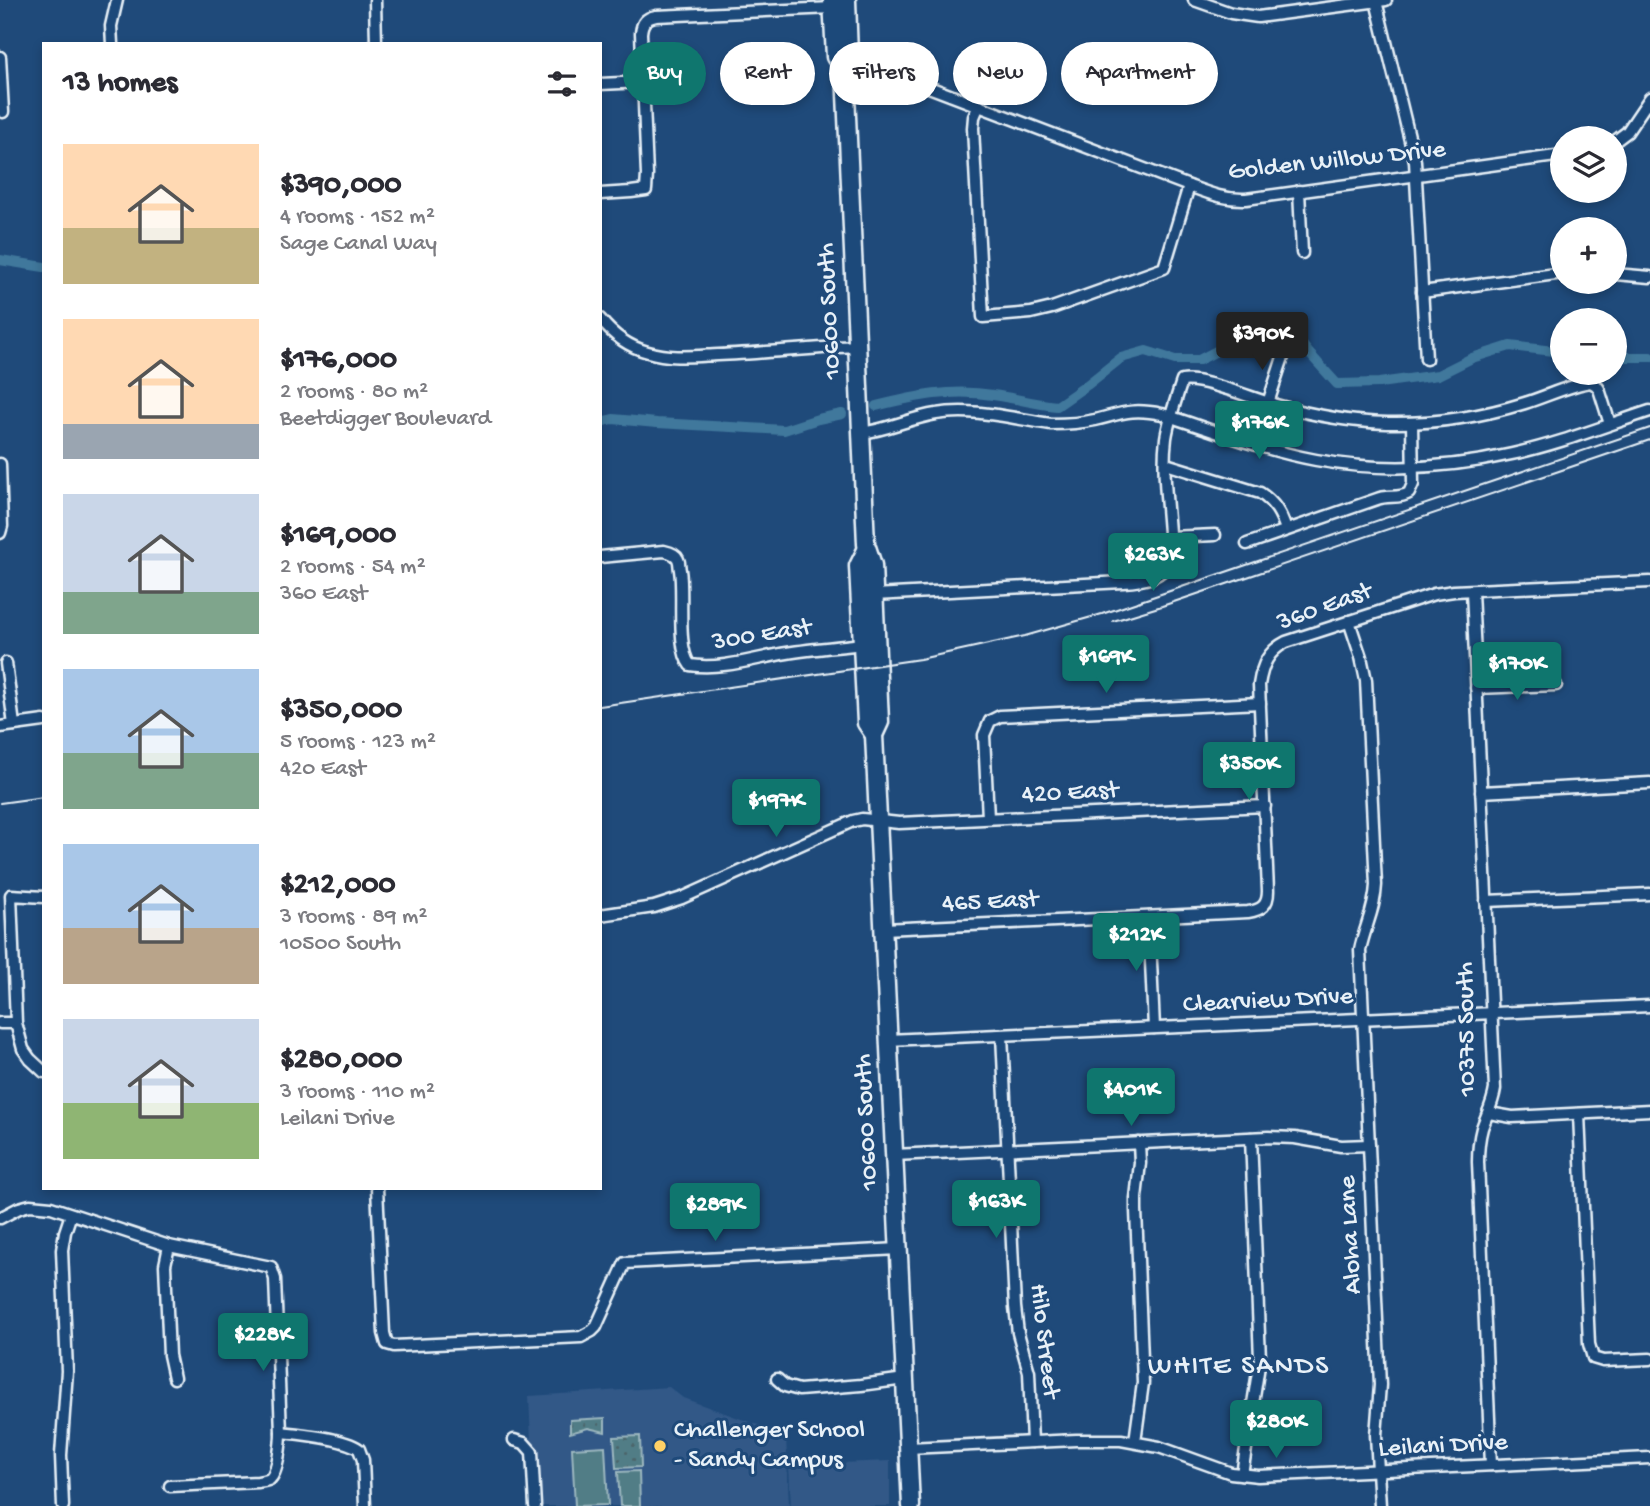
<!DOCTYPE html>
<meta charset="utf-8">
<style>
body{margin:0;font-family:"Gochi Hand",sans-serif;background:#f2f2f3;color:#2b2b33;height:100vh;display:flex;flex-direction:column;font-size:26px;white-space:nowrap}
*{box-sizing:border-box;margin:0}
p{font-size:23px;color:#7c7c81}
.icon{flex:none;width:38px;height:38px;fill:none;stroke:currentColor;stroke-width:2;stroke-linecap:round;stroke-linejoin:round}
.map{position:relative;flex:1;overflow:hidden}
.drawer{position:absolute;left:42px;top:42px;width:560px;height:1148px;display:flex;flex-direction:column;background:#fff;border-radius:0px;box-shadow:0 4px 10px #0003}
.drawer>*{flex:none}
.banner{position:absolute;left:623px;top:42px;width:665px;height:63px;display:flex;gap:14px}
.fabs{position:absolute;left:1550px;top:126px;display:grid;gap:14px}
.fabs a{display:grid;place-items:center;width:77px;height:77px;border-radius:50%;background:#fff;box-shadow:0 4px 10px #0003;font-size:35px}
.price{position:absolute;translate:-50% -60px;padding:0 16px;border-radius:7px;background:#0f766e;color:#fff;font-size:23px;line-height:46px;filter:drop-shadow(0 2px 4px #0008)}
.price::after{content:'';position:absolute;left:50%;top:42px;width:21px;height:16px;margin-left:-10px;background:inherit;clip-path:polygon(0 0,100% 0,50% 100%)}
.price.active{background:#222;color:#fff}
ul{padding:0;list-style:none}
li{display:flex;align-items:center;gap:21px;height:175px;padding:0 21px}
li span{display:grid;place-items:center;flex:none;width:196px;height:140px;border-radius:0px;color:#555}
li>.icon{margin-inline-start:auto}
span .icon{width:84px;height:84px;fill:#fffc;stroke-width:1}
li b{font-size:30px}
h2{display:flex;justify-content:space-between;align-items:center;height:84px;padding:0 21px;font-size:30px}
.chip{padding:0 24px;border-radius:32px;background:#fff;box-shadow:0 4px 10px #0003;font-size:24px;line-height:63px}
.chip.active{background:#0f766e;color:#fff}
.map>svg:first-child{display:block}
.built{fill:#315887}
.grass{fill:#517d86;stroke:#9cb7bf;stroke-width:2}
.park{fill:url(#park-dots);stroke:#9cb7bf;stroke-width:2}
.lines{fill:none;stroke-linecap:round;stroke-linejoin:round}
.canal{stroke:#41789c;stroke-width:10}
.street-casing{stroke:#e8f1f8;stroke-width:15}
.primary-casing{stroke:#e8f1f8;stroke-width:21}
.street{stroke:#1f4a7a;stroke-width:10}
.primary{stroke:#1f4a7a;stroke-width:16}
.tram{stroke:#e8f1f8;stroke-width:2}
.poi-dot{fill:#ffd166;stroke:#1f4a7a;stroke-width:2.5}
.labels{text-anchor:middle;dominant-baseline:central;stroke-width:6;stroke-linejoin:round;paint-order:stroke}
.street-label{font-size:26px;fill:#e8f1f8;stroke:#1f4a7a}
.poi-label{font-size:26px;fill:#e8f1f8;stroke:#1f4a7a;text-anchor:start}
.neighbourhood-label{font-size:28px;letter-spacing:2px;fill:#e8f1f8;stroke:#1f4a7a}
</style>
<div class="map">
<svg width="1650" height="1506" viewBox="0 0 1650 1506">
<defs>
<pattern id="park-dots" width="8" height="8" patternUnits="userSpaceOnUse" patternTransform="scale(1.75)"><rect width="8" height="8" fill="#517d86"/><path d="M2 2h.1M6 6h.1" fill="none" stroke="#4c656b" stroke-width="1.8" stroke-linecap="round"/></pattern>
</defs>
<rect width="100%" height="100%" fill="#1f4a7a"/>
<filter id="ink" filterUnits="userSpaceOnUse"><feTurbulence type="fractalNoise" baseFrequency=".0143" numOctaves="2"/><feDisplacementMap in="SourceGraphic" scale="14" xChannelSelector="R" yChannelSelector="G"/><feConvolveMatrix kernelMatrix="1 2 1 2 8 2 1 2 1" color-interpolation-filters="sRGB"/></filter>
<g filter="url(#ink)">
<!-- built -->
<g class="built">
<path d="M669 1387 683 1398 786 1435 789 1506H539L537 1456 535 1447 531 1442 529 1396Z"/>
<path d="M890 1461V1506H791L789 1465Z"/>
</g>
<!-- grass -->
<g class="grass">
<path d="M605 1446 608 1505 575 1506 572 1448Z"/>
<path d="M639 1471 640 1506H620L618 1472Z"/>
</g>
<!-- park -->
<g class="park">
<path d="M605 1418V1432L588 1428 570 1433V1420Z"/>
<path d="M640 1436 641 1467 616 1468 614 1437Z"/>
</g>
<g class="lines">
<!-- canal -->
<g class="canal">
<path d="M0 260 44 267"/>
<path d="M1615 357H1650"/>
<path d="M876 406C916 396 952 388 993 395 1015 398 1035 404 1057 406L1087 385 1121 358 1146 351 1175 360H1199L1240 339 1267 322 1288 326 1308 352 1337 384 1379 383 1438 375 1472 358 1510 346 1563 352"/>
<path d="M600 422 613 419 657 423 784 430 818 419 842 414"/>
</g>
<!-- street casing -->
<g class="street-casing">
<g id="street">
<path d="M375 0 376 44"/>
<path d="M1194 0 1231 13 1258 17 1386 0"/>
<path d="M1376 1 1415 161 1426 359"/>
<path d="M112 44 111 26 117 0"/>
<path d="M0 57 3 112"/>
<path d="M845 71 874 70 892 73 1189 186C1208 193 1225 200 1246 199L1563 155"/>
<path d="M600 84 643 82"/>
<path d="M979 105 974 117 973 128 983 317 1031 313 1052 308 1164 268 1189 186"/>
<path d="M1615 141 1627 132 1650 98"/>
<path d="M1299 191 1302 253"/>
<path d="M600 194 631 192 646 190 647 175 641 33C642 22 646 18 656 16L833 8"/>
<path d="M1615 274 1650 277"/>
<path d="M1422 292 1563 273"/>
<path d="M600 319C612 334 629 347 648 352 671 359 695 356 718 355 764 353 811 348 857 346"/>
<path d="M1268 403 1285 351"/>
<path d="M861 433C887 430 910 418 936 414 973 407 1014 419 1051 424 1066 424 1081 423 1095 420 1123 413 1132 408 1162 414 1212 430 1263 450 1316 460 1381 472 1447 469 1512 454 1559 444 1604 426 1650 411"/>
<path d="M0 464 2 526 0 533"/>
<path d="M1166 464 1260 493C1275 503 1281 514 1286 530"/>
<path d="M1170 537 1215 535"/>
<path d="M1247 544 1377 499C1388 495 1400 499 1409 493L1413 484 1412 423"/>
<path d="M600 557 664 551C669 552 676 554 678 559 680 563 679 567 680 570 684 594 676 648 690 665 722 670 756 658 787 653 812 649 837 647 862 644"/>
<path d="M1472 591 1495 1089C1493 1103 1487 1114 1482 1128 1479 1139 1478 1151 1478 1162L1491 1465"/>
<path d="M874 595 1123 582C1142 581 1165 578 1170 557 1170 518 1161 477 1166 438 1169 419 1176 399 1182 381 1203 377 1253 399 1276 405 1312 415 1349 422 1387 423 1434 424 1480 417 1525 403 1545 397 1572 384 1591 382L1596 385 1599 389 1610 424"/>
<path d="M1349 621 1361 657 1366 680 1376 885C1375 909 1365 926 1360 950L1380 1385 1376 1435 1380 1506"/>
<path d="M6 663 14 725"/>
<path d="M1476 688 1556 685"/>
<path d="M0 727 44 721"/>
<path d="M1481 792 1650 783"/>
<path d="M988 818 984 735 990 721 1000 716 1260 703"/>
<path d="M44 897 11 895 16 1023 23 1049 30 1059 44 1072"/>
<path d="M1486 901 1650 894"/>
<path d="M600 915 654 907 682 898 853 821 862 819 899 823 1265 806"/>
<path d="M1149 917 1154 1028"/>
<path d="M884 929 1248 912C1262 910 1268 905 1268 891L1259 685C1262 665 1268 651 1286 642L1434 594 1454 591 1650 582"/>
<path d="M0 1023H16"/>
<path d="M1002 1035 1015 1307 1018 1333 1029 1372 1032 1442"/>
<path d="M888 1040 1650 1006"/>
<path d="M1489 1113 1512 1117 1650 1110"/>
<path d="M1579 1114 1589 1344 1593 1358 1603 1361 1650 1359"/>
<path d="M894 1155 1268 1137 1295 1138 1341 1146 1369 1145"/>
<path d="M377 1188 384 1333 387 1344 394 1346 581 1337 592 1331 596 1327 625 1263 899 1249"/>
<path d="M0 1218 19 1208 30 1205 51 1207 169 1246 271 1267 275 1279 281 1432C281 1442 278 1472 270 1479 267 1481 262 1481 258 1482L170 1486"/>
<path d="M169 1246 165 1265 169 1355 174 1378"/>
<path d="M777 1379 785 1386 799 1390 861 1385 905 1379"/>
<path d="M281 1432C300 1434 344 1438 359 1449L363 1460 365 1506"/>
<path d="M514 1440 524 1443 532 1452 535 1506"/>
<path d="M1135 1441 1143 1383 1136 1210V1198L1140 1163 1139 1143"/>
<path d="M908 1448 1076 1440H1121L1159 1447 1231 1473 1258 1476 1650 1458"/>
<path d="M1242 1474 1260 1359 1251 1138"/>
<path d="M63 1506 61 1455 67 1371 62 1250 65 1232 71 1214"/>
</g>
</g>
<!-- primary casing -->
<g class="primary-casing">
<g id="primary">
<path d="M832 0 835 57 845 71"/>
<path d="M847 0 849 56 845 71 866 544 873 565 880 722 874 735 911 1506"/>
<path d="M867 548 858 566 866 723 874 735"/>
</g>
</g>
<!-- street -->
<use href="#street" class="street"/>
<!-- primary -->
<use href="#primary" class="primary"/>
<!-- tram -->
<g class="tram">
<path d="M1113 621 1162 606 1650 440"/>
<path d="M600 706 920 659 1025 636 1102 614 1650 428"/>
<path d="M0 803 44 797"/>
</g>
</g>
</g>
<!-- markers -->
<circle class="poi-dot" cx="660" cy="1446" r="7"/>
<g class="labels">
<!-- street labels -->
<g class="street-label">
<text transform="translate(1337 162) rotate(-6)">Golden Willow Drive</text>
<text transform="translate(831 311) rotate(-93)">10600 South</text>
<text transform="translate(1325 608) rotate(-20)">360 East</text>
<text transform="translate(762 636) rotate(-9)">300 East</text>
<text transform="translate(1070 794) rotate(-3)">420 East</text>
<text transform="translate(990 903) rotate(-3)">465 East</text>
<text transform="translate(1268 1002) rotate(-3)">Clearview Drive</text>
<text transform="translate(1468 1029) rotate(-91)">10375 South</text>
<text transform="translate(868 1122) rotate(-93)">10600 South</text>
<text transform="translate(1352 1235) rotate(-93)">Aloha Lane</text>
<text transform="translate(1043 1341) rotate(83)">Hilo Street</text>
<text transform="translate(1443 1447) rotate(-3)">Leilani Drive</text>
</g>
<!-- poi labels -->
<g class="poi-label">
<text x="674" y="1431">Challenger School<tspan x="674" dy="30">- Sandy Campus</tspan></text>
</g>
<!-- neighbourhood labels -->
<g class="neighbourhood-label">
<text x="1239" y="1367">WHITE SANDS</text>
</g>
</g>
</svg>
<div class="fabs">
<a><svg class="icon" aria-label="layers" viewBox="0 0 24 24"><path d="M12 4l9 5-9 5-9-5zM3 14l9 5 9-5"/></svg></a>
<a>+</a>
<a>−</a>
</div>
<b class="price active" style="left:1262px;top:372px">$390K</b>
<b class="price" style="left:1259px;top:461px">$176K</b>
<b class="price" style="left:1153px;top:593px">$263K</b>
<b class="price" style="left:1106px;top:695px">$169K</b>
<b class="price" style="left:1517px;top:702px">$170K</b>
<b class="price" style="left:1249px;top:802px">$350K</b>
<b class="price" style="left:776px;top:839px">$197K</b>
<b class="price" style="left:1136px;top:973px">$212K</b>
<b class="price" style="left:1131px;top:1128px">$401K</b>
<b class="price" style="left:996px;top:1240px">$163K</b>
<b class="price" style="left:715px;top:1243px">$289K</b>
<b class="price" style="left:263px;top:1373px">$228K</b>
<b class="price" style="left:1276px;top:1460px">$280K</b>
<div class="banner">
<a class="chip active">Buy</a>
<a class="chip">Rent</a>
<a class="chip">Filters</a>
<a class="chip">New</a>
<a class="chip">Apartment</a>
</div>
<section class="drawer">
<h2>13 homes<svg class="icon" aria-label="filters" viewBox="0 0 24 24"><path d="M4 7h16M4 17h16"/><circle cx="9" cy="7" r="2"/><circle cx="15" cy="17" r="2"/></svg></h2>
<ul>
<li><span style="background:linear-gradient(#ffd9b3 60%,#c2b280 0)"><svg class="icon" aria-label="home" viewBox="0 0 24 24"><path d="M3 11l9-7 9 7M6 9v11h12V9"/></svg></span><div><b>$390,000</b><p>4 rooms · 152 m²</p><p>Sage Canal Way</p></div></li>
<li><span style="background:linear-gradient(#ffd9b3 75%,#9aa5b1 0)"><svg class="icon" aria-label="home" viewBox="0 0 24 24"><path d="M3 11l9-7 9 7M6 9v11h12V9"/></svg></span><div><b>$176,000</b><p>2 rooms · 80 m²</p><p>Beetdigger Boulevard</p></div></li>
<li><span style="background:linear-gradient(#c9d6e8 70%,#7fa58c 0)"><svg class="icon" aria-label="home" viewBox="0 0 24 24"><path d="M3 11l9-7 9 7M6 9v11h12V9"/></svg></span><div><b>$169,000</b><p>2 rooms · 54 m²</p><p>360 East</p></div></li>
<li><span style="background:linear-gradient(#a9c7e8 60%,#7fa58c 0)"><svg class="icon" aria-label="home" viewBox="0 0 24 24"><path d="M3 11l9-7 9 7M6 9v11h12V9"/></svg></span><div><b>$350,000</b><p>5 rooms · 123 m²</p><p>420 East</p></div></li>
<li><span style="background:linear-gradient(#a9c7e8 60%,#b9a48a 0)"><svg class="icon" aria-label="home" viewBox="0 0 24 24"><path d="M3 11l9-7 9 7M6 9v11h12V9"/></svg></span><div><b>$212,000</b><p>3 rooms · 89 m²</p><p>10500 South</p></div></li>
<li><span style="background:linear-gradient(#c9d6e8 60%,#8fb573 0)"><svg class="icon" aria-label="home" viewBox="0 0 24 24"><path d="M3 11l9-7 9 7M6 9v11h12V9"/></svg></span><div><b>$280,000</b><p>3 rooms · 110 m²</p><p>Leilani Drive</p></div></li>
</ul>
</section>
</div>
